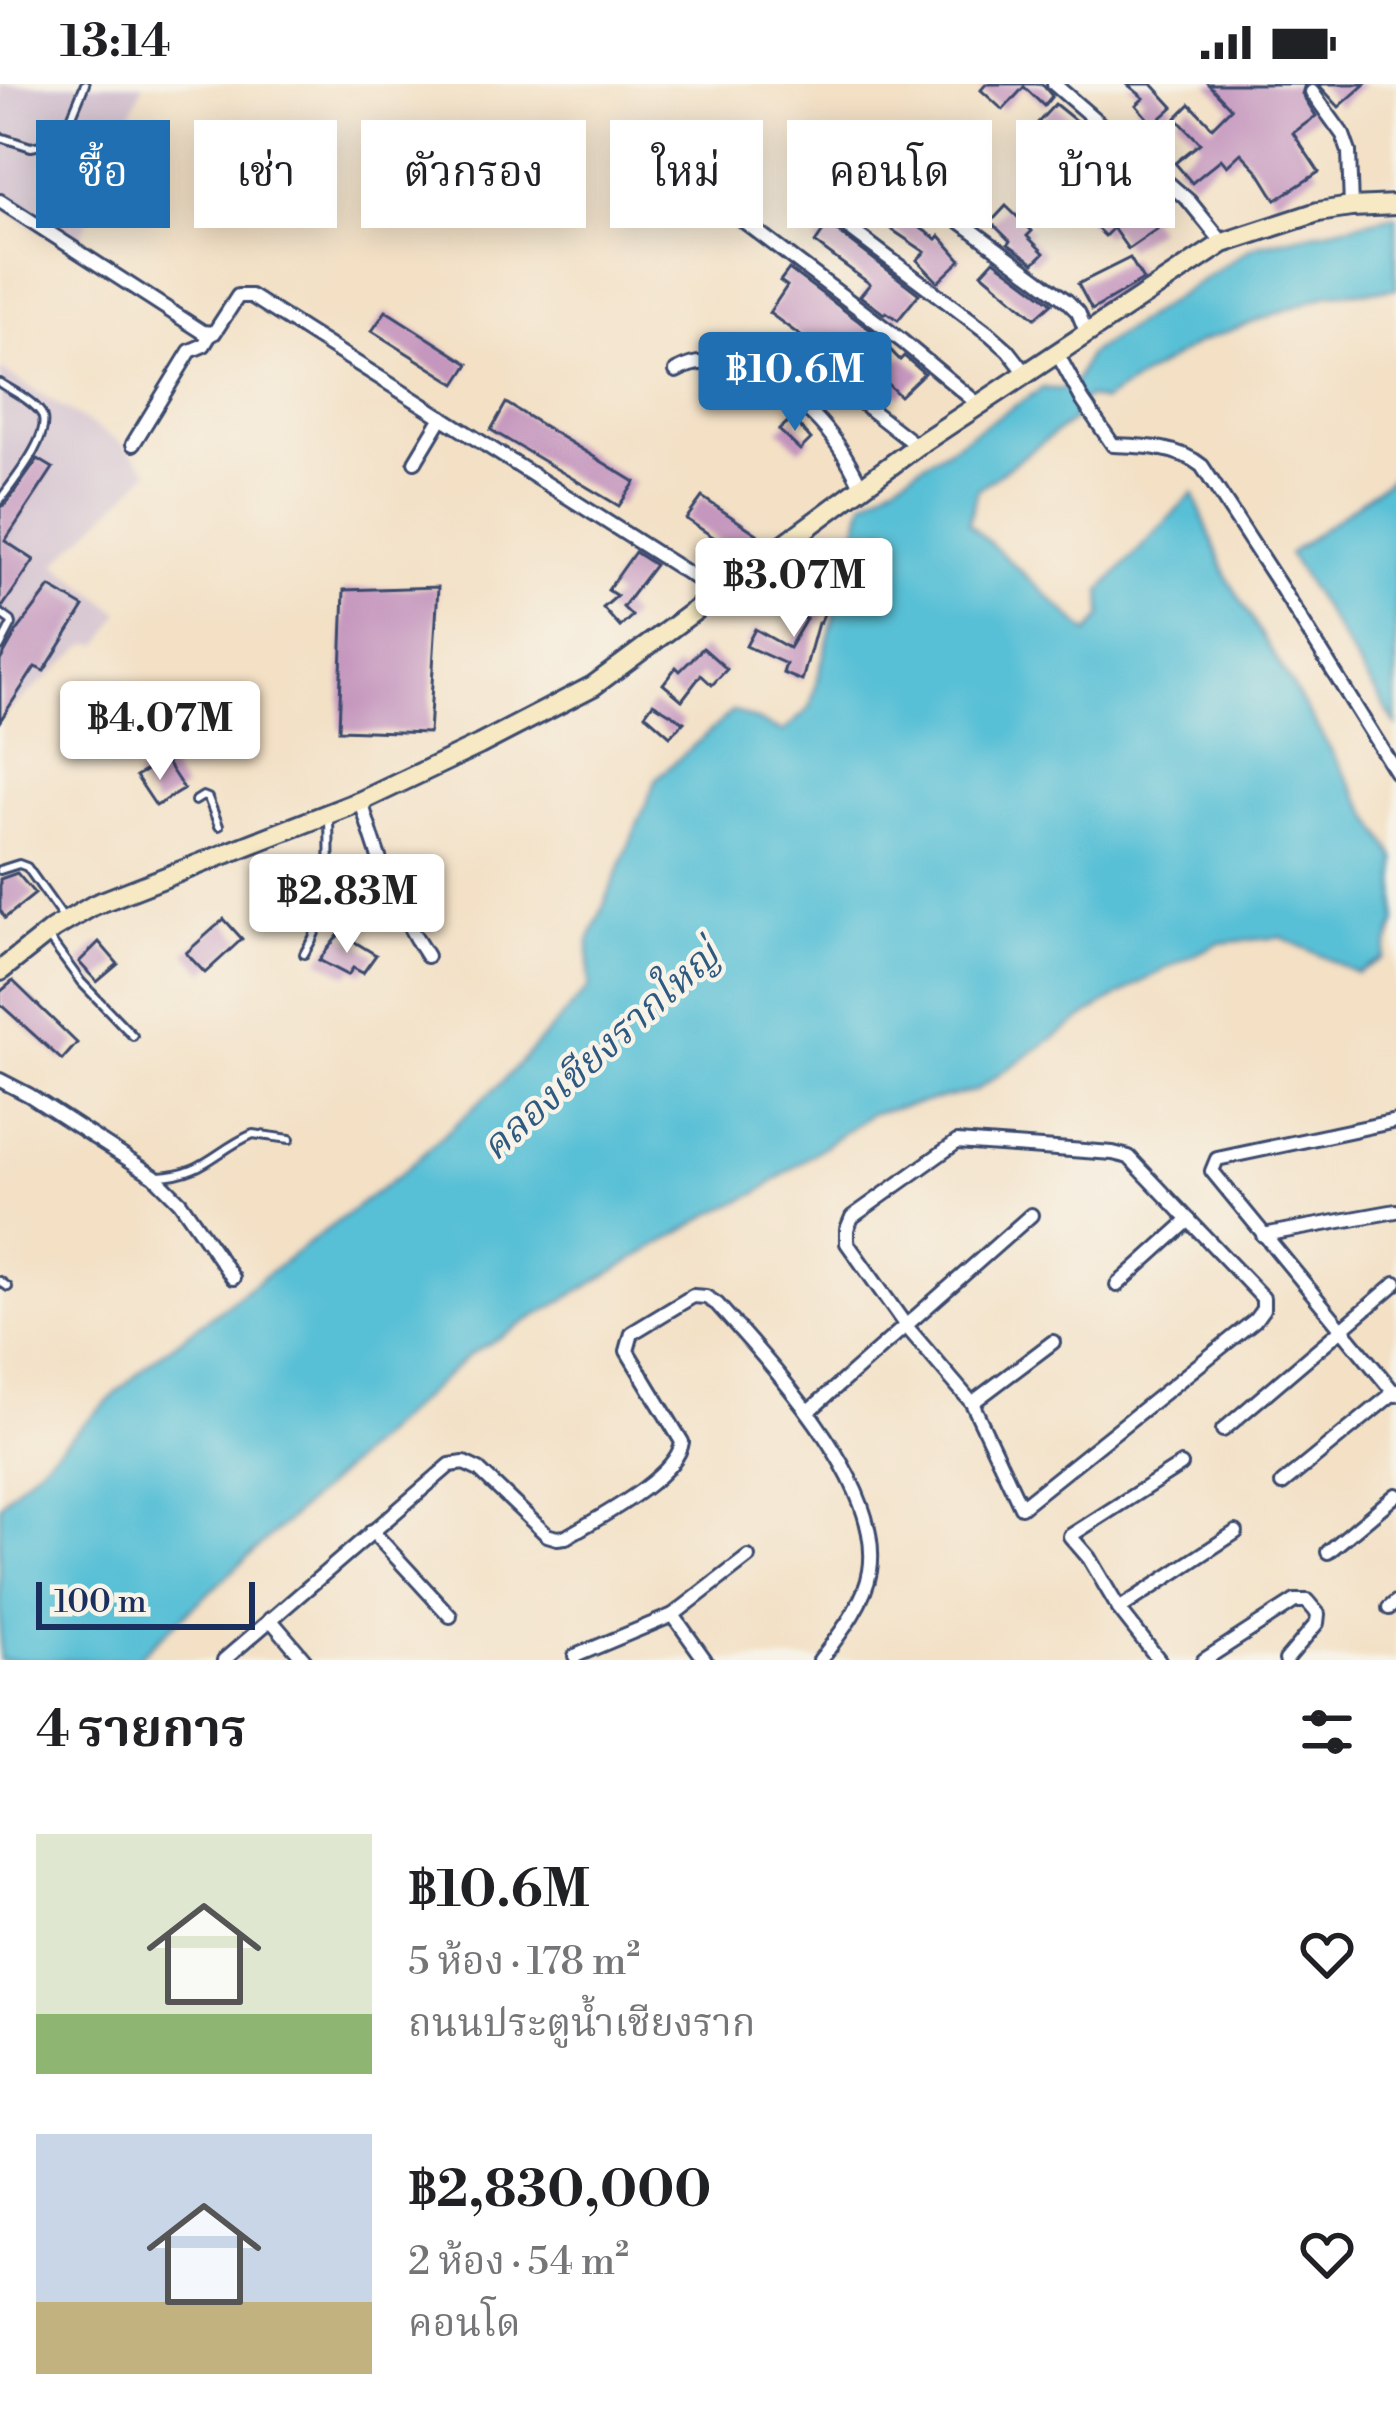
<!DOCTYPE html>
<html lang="th">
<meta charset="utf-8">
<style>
body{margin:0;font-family:"Libre Bodoni","Noto Serif Thai",serif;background:#f6f6f6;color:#202124;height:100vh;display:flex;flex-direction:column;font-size:45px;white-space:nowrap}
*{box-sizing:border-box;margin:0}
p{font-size:39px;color:#757577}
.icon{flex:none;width:66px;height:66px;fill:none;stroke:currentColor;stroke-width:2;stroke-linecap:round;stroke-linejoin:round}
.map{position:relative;height:1576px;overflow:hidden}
.sheet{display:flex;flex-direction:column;background:#fff;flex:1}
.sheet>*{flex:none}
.guide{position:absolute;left:36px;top:36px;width:1326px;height:108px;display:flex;gap:24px}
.scale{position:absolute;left:36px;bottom:30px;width:219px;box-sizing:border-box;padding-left:12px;border:6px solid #1b2f5e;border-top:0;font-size:33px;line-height:42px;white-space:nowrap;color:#1b2f5e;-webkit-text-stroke:9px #f7f3e8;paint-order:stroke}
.price{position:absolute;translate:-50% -102px;padding:0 27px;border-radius:12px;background:#fff;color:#222;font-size:39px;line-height:78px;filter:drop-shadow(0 3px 6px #0008)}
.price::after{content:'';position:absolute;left:50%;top:72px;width:36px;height:27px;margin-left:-18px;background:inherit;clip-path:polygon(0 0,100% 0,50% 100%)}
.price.selected{background:#1f6fb2;color:#fff}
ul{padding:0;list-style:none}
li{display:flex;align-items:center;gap:36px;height:300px;padding:0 36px}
li span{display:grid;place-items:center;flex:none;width:336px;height:240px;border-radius:0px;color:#555}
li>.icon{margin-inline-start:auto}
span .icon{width:144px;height:144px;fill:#fffc;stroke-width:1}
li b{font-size:51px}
h2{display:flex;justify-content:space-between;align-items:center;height:144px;padding:0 36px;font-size:51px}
.tag{padding:0 42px;border-radius:0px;background:#fff;box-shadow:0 6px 30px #0003;font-size:42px;line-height:108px}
.tag.selected{background:#1f6fb2;color:#fff}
.status{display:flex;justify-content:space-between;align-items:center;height:84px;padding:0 60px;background:#fff;direction:ltr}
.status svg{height:33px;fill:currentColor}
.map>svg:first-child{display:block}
.industrial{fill:#d0bdcd}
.water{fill:#59c0d6;stroke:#3a789a;stroke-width:3}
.building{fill:#c596be}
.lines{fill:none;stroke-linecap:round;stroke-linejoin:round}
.lane-casing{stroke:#3b4a6d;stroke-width:12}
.street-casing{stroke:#3b4a6d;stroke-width:18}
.secondary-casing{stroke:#3b4a6d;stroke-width:24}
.lane{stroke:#fff;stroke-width:6}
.street{stroke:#fff;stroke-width:12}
.secondary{stroke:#f6e9c3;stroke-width:18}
.labels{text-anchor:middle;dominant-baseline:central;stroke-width:9;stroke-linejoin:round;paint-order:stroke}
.water-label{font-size:39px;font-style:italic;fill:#2e5a82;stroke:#f7f3e8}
</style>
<div class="status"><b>13:14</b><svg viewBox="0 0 49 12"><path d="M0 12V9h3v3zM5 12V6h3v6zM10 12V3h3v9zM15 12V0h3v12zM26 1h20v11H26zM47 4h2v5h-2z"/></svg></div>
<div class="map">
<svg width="1396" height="1576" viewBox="0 0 1396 1576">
<rect width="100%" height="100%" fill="#f7f3e8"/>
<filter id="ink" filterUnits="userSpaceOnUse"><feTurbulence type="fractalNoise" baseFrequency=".00833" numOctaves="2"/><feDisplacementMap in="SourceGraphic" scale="24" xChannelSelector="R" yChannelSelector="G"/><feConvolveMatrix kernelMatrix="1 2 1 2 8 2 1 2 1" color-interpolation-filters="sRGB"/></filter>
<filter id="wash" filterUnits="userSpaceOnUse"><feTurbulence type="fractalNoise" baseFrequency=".004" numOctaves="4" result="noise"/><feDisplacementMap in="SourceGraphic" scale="48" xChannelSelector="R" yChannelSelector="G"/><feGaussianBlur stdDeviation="2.7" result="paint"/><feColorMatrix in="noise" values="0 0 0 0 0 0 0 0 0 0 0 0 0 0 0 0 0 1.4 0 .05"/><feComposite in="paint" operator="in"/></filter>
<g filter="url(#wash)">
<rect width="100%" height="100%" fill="#f3e0c5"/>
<!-- industrial -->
<g class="industrial">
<path d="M0 0H143L75 168 0 122Z"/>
<path d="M0 285 121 359 150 387 56 480 120 529 101 560H87L0 634Z"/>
</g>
<!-- water -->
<g class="water">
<path d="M1396 131V205L1329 210 1199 258 1103 317 1088 313 1075 322 1076 330 1073 336 978 405 968 439 1088 549 1102 532 1101 506 1193 409 1227 493 1396 775V838L1383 874 1357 889 1281 853 1219 859 1161 887 1099 923 975 1007 870 1030 756 1110 710 1131 469 1271 135 1576H0V1422L10 1409 149 1279 402 1089 501 999 589 904V857L657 694 733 627 783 648 810 624 864 418 1043 304C1082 310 1073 294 1089 270L1254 162Z"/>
<path d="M1396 391V641L1289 470Z"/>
</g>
<g id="blocks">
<!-- building -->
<g class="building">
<path d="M986 0H1042L1052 12 1044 22 1024 3 1003 26 981 6Z"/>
<path d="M1127 0H1152L1173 23 1153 41 1136 21 1144 14Z"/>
<path d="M1208 0H1305L1302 10 1316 32 1293 49 1319 88 1276 116 1258 87 1241 69 1227 82 1221 75 1192 99 1175 79 1200 59 1176 34 1190 20 1212 43 1231 24Z"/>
<path d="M1318 0H1365L1339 23Z"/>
<path d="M1055 20 1076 37 1067 50 1086 60 1095 50 1107 60 1079 98 1104 120 1129 92 1143 106 1136 114 1157 145 1128 165 1113 144 1105 152 1055 104 1068 90 1022 56Z"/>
<path d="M860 104 937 155 940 152 961 176 938 198 917 176 925 168 851 118Z"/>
<path d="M1006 122 1032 147 1027 152 1044 169 1034 179 1008 160 1010 157 991 138Z"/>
<path d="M828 140 919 210 898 236 886 228 884 230 860 212 870 200 815 159Z"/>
<path d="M1130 174 1143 196 1092 226 1078 200Z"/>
<path d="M994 176 1052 219 1035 234 982 189Z"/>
<path d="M789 185 872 247 900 276 904 272 924 289 900 312 878 291 863 306 802 253 769 229 787 202 780 197Z"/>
<path d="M386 227 469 280 456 300 372 247Z"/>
<path d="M506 319 635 398 619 422 491 346Z"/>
<path d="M792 334 811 355 800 366 779 346Z"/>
<path d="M38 375 53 384 5 457 34 476 3 522H0V423L6 420Z"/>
<path d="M702 413 757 450 742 472 686 435Z"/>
<path d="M635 468 655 481 623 523 632 532 620 543 603 524 617 512 608 506Z"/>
<path d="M50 503 84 523 44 587 35 583 0 637V577L17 547Z"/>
<path d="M438 503 429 649 339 646 344 506Z"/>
<path d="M820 508 832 512 820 539H818L802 597 783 589 786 580 746 562 755 545 789 564 806 535 802 534 811 512 817 514Z"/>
<path d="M703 564 727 585 712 601 701 591 682 616 663 600 676 583 680 587Z"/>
<path d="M653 619 684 638 670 652 645 630Z"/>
<path d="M165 676 184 705 156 722 136 692Z"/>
<path d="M17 789 35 810 5 834 0 826V795Z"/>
<path d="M224 835 242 855 205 889 186 869Z"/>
<path d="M340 849 376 871 363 889 353 884 348 891 319 876Z"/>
<path d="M99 858 118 880 97 898 79 878Z"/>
<path d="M13 897 77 959 62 976 0 920V908Z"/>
</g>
</g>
</g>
<g filter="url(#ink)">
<use href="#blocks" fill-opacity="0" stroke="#3b4a6d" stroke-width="3"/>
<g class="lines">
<!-- lane casing -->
<g class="lane-casing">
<g id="lane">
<path d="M0 53 31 63 56 58 66 46 85 0"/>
<path d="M0 299C12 307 32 316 41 329 54 349 12 399 0 416"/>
<path d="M0 529 11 537 12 540 0 563"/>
<path d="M195 717 203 712 208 714 219 742"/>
<path d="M0 786 19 780 27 783 64 835"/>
<path d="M48 853 81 898 133 952"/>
<path d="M304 870C333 823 330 786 329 733"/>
<path d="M158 1092C205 1090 214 1067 253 1050L290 1055"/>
<path d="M0 1197 8 1203"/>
</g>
</g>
<!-- street casing -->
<g class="street-casing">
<g id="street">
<path d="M1054 0 1189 117 1223 159"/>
<path d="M1312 8 1343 51 1349 68 1351 123"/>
<path d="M895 89 1067 217 1078 228 1087 250"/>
<path d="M684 92 902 257 978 320"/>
<path d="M1092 95 1122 59"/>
<path d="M0 117 203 248 214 249 238 212H251L719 509"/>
<path d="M850 145 991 251 1008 266 1026 289"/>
<path d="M1057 269 1083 317 1113 361C1143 362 1178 362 1202 382L1282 505 1396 688"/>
<path d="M676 287C702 273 713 279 740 288 802 310 833 343 861 402"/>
<path d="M826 291 917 362"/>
<path d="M133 360 190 267 204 261 210 251"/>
<path d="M415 378 442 333"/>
<path d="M361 717C378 774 393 821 427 872"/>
<path d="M0 996 29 1011 154 1092 180 1118 233 1194"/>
<path d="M1396 1037 1217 1075 1212 1087 1396 1311"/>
<path d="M957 1058 1113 1069 1129 1073 1263 1214V1225L1255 1236 1021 1423 972 1319 906 1242 847 1159V1145L852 1133Z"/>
<path d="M1263 1151 1396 1127"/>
<path d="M1117 1201 1189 1136"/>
<path d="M972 1319 1053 1258"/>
<path d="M808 1328 1031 1131"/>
<path d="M1223 1346 1396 1199"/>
<path d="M1282 1400 1396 1307"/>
<path d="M372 1447 450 1532"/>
<path d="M1328 1468 1396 1411"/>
<path d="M1389 1524 1396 1518"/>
<path d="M1119 1525 1236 1448"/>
<path d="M673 1531 705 1576"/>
<path d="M270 1535 305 1576"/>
<path d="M575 1572 673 1531 748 1473"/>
<path d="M224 1576 450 1381 464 1379 479 1386 547 1451 557 1454 566 1453C596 1435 677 1394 682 1358L627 1267 632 1249 693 1212 706 1213 717 1220C771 1281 884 1400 870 1487 865 1519 839 1551 820 1576"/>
<path d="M1159 1576 1119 1525 1089 1474 1070 1452 1181 1381"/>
<path d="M1204 1576 1295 1517H1307L1318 1530 1317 1539 1286 1576"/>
</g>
</g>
<!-- secondary casing -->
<g class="secondary-casing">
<path id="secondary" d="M0 887 53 845 94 821 361 717 479 661 593 602 917 362 1223 159 1318 128 1351 123 1396 121"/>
</g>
<!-- lane -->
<use href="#lane" class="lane"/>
<!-- street -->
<use href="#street" class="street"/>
<!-- secondary -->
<use href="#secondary" class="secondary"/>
</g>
</g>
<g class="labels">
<!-- water labels -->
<g class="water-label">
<text transform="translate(601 968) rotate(-42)">คลองเชียงรากใหญ่</text>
</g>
</g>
</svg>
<div class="scale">100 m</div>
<b class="price selected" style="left:795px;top:350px">฿10.6M</b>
<b class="price" style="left:794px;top:556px">฿3.07M</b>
<b class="price" style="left:160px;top:699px">฿4.07M</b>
<b class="price" style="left:347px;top:872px">฿2.83M</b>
<div class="guide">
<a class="tag selected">ซื้อ</a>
<a class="tag">เช่า</a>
<a class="tag">ตัวกรอง</a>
<a class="tag">ใหม่</a>
<a class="tag">คอนโด</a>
<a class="tag">บ้าน</a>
</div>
</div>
<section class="sheet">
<h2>4 รายการ<svg class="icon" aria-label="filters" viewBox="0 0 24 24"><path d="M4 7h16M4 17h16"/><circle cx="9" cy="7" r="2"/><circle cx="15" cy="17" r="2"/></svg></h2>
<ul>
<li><span style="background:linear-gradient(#dfe7d0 75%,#8fb573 0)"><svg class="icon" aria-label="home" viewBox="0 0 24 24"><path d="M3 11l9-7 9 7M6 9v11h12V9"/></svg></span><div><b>฿10.6M</b><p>5 ห้อง · 178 m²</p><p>ถนนประตูน้ำเชียงราก</p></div><svg class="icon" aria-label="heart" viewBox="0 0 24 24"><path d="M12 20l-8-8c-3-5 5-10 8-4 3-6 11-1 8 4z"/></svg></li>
<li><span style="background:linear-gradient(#c9d6e8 70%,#c2b280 0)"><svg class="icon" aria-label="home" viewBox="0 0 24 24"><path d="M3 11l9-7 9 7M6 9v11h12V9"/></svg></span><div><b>฿2,830,000</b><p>2 ห้อง · 54 m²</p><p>คอนโด</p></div><svg class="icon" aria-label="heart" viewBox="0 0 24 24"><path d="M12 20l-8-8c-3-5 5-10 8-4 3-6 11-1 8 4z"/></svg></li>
</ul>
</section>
